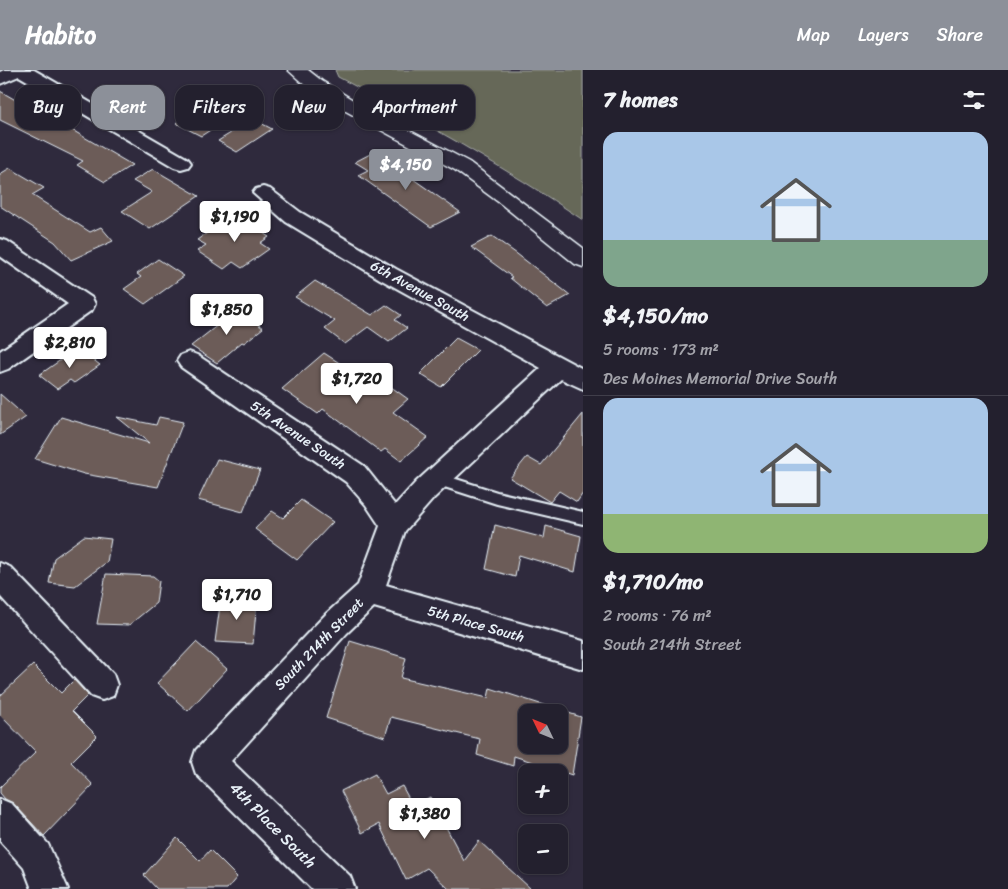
<!DOCTYPE html>
<meta charset="utf-8">
<style>
body{margin:0;font-family:Sriracha,sans-serif;background:#2f2d3a;color:#f1f3f6;height:100vh;display:flex;flex-direction:column;font-size:19px;white-space:nowrap}
*{box-sizing:border-box;margin:0}
p{font-size:16px;color:#a3a3aa}
.icon{flex:none;width:28px;height:28px;fill:none;stroke:currentColor;stroke-width:2;stroke-linecap:round;stroke-linejoin:round}
.map{position:relative;flex:1;overflow:hidden}
.sheet{display:flex;flex-direction:column;background:#23202e;width:425px}
.sheet>*{flex:none}
.hud{position:absolute;left:15px;top:15px;width:475px;height:45px;display:flex;gap:10px}
.needle{width:32px;rotate:313deg}
.buttons{position:absolute;left:518px;top:634px;display:grid;gap:10px}
.buttons a{display:grid;place-items:center;width:50px;height:50px;border-radius:10px;background:#23202e;box-shadow:0 1px 4px #0004,0 0 0 1px #403e4a;font-size:25px}
.price{position:absolute;translate:-50% -42px;padding:0 11px;border-radius:5px;background:#fff;color:#222;font-size:16px;line-height:32px;filter:drop-shadow(0 1px 2px #0008)}
.price::after{content:'';position:absolute;left:50%;top:30px;width:15px;height:11px;margin-left:-8px;background:inherit;clip-path:polygon(0 0,100% 0,50% 100%)}
.price.on{background:#8c9099;color:#fff}
ul{padding:0;list-style:none}
li{display:grid;align-content:center;gap:10px;height:265px;padding:0 20px}
li+li{border-top:1px solid #403e4a}
li span{display:grid;place-items:center;height:155px;border-radius:15px;color:#555}
li>.icon{margin-inline-start:auto}
span .icon{width:90px;height:90px;fill:#fffc;stroke-width:1}
li b{font-size:21px}
h2{display:flex;justify-content:space-between;align-items:center;height:60px;padding:0 20px;font-size:21px}
.pill{padding:0 18px;border-radius:15px;background:#23202e;box-shadow:0 1px 4px #0004,0 0 0 1px #403e4a;font-size:18px;line-height:45px}
.pill.on{background:#8c9099;color:#fff}
header{display:flex;align-items:center;gap:30px;box-sizing:border-box;height:70px;padding:0 25px;background:#8c9099;color:#fff}
header strong{font-size:24px}
nav{display:flex;gap:28px;margin-inline-start:auto;font-size:18px}
main{display:flex;flex:1;min-height:0}
.map>svg:first-child{display:block}
.green{fill:#666759;stroke:#a7aca8}
.building{fill:#6c5c59;stroke:#e8f1f8;fill-rule:evenodd}
.lines{fill:none;stroke-linecap:round;stroke-linejoin:round}
.service-casing{stroke:#e8f1f8;stroke-width:4}
.minor-casing{stroke:#e8f1f8;stroke-width:4}
.secondary-casing{stroke:#e8f1f8;stroke-width:3}
.service{fill:#2f2a3d;fill-rule:evenodd}
.minor{fill:#2f2a3d;fill-rule:evenodd}
.secondary{fill:#2f2a3d;fill-rule:evenodd}
.labels{text-anchor:middle;dominant-baseline:central;stroke-width:4;stroke-linejoin:round;paint-order:stroke}
.street-label{font-size:14px;fill:#e8f1f8;stroke:#2f2a3d}
.near-street-label{font-size:16px;fill:#e8f1f8;stroke:#2f2a3d}
</style>
<header>
<strong>Habito</strong>
<nav><a>Map</a><a>Layers</a><a>Share</a></nav>
</header>
<main>
<div class="map">
<svg width="583" height="819" viewBox="0 0 583 819">
<rect width="100%" height="100%" fill="#2f2a3d"/>
<filter id="ink" filterUnits="userSpaceOnUse"><feTurbulence type="fractalNoise" baseFrequency=".02" numOctaves="2"/><feDisplacementMap in="SourceGraphic" scale="10" xChannelSelector="R" yChannelSelector="G"/><feConvolveMatrix kernelMatrix="1 2 1 2 8 2 1 2 1" color-interpolation-filters="sRGB"/></filter>
<g filter="url(#ink)">
<!-- green -->
<path class="green" d="M335 0H583V150C505 97 422 51 338 7Z"/>
<!-- building -->
<g class="building">
<path d="M0 21 52 51 56 49 75 58 72 60 132 95 105 112 77 95 83 91 0 50Z"/>
<path d="M194 43 218 55 201 66 176 53Z"/>
<path d="M253 49 272 59 237 82 218 71Z"/>
<path d="M372 83 416 111 460 142 431 157 358 105 368 100 355 92Z"/>
<path d="M10 98 44 118 32 125 90 162 101 157 113 171 71 190 55 172 0 136V104Z"/>
<path d="M153 99 199 126 150 159 122 141 152 122 133 111Z"/>
<path d="M250 145 268 155 260 161 269 167 260 173 269 179 242 198 233 192 224 199 197 181 206 175 197 170 224 151 233 157Z"/>
<path d="M492 166 517 184 570 225 547 238 510 208 512 207 471 177Z"/>
<path d="M158 189 184 206 145 234 124 219 141 207 137 204Z"/>
<path d="M315 211 372 245 386 235 401 245 395 250 407 258 389 272 368 257 345 274 325 259 335 251 295 227Z"/>
<path d="M237 240 263 258 244 273 242 272 217 293 191 276Z"/>
<path d="M456 268 478 280 441 317 420 304Z"/>
<path d="M78 278 100 295 74 313 70 310 57 319 39 305Z"/>
<path d="M324 283 381 320 387 314 408 329 393 342 428 367 401 391 385 379 381 382 323 339 318 344 282 319Z"/>
<path d="M0 324 26 347 0 365Z"/>
<path d="M583 344V423L577 432 559 421 550 432 510 408 527 387 541 395Z"/>
<path d="M61 347 149 373 117 347 156 355 159 347 183 352 158 417 84 404 35 389Z"/>
<path d="M217 389 260 400 243 442 198 430Z"/>
<path d="M301 430 333 452 297 490 255 459 272 441 283 448Z"/>
<path d="M495 455 544 468 546 456 581 466 575 502 519 485 515 507 486 499Z"/>
<path d="M84 466 111 469 107 492 75 516 49 513 54 488Z"/>
<path d="M106 504 153 506 159 511 156 533 129 555 97 554Z"/>
<path d="M221 528 257 529 253 574 215 572Z"/>
<path d="M350 571 406 588 401 608 488 628 490 618 581 647 572 705 514 686 513 696 477 685 480 669 391 647 385 667 326 648ZM526 642H559V675H526Z"/>
<path d="M196 572 227 599 188 641 157 613Z"/>
<path d="M33 595 61 623 74 610 88 625 72 641 97 666 71 692 93 715 44 766 13 733 5 729 0 723V717L36 682 0 645V626Z"/>
<path d="M375 704 386 724 402 716 413 736 430 727 464 791 479 771 531 819H449L427 798 406 810 379 754 362 763 341 721Z"/>
<path d="M177 768 200 791 210 780 237 807 227 819H157L144 805Z"/>
</g>
<g class="lines">
<!-- service casing -->
<g class="service-casing">
<path id="service" d="M437 403 497 422 583 442V454L497 434 432 413 430 409 432 405Z"/>
</g>
<!-- minor casing -->
<g class="minor-casing">
<g id="minor">
<path d="M4 0H34L188 89 191 93 188 97 181 99 174 97 19 6 0 14V2Z"/>
<path d="M263 117 270 119 300 142 396 199 583 299V319L561 309 434 428 405 461 386 515 583 571V599L374 537 347 563 231 691 350 806 355 819H312L196 704 192 692 196 680 327 543 358 515 380 456 366 435 346 412 181 297 177 291 181 285 189 282 197 285 364 396 395 435 416 412 541 298 380 209 286 152 253 123 256 119Z"/>
<path d="M0 169 7 171 92 228 95 234 92 240 8 299 0 302V281L68 234 0 186Z"/>
<path d="M0 493 10 497 113 604 117 615 113 626 102 630 91 626 0 526Z"/>
<path d="M0 729 12 734 48 774 68 819H32L24 798 0 771Z"/>
</g>
</g>
<!-- secondary casing -->
<g class="secondary-casing">
<path id="secondary" d="M288 0H308L322 11 363 36 469 92 583 178V197L575 194 501 134 455 100 329 32 309 19Z"/>
</g>
<!-- service -->
<use href="#service" class="service"/>
<!-- minor -->
<use href="#minor" class="minor"/>
<!-- secondary -->
<use href="#secondary" class="secondary"/>
</g>
</g>
<g class="labels">
<!-- street labels -->
<g class="street-label">
<text transform="translate(420 221) rotate(29)">6th Avenue South</text>
<text transform="translate(298 365) rotate(34)">5th Avenue South</text>
<text transform="translate(476 554) rotate(16)">5th Place South</text>
<text transform="translate(319 574) rotate(-46)">South 214th Street</text>
</g>
<!-- near-street labels -->
<g class="near-street-label">
<text transform="translate(273 755) rotate(45)">4th Place South</text>
</g>
</g>
</svg>
<div class="buttons">
<a><svg class="needle" viewBox="-14 -14 28 28"><path d="M0-13l5 13h-10z" fill="#e53935"/><path d="M0 13l5-13h-10z" fill="#a3a3aa"/></svg></a>
<a>+</a>
<a>−</a>
</div>
<b class="price on" style="left:406px;top:121px">$4,150</b>
<b class="price" style="left:235px;top:173px">$1,190</b>
<b class="price" style="left:227px;top:266px">$1,850</b>
<b class="price" style="left:70px;top:299px">$2,810</b>
<b class="price" style="left:357px;top:335px">$1,720</b>
<b class="price" style="left:237px;top:551px">$1,710</b>
<b class="price" style="left:425px;top:770px">$1,380</b>
<div class="hud">
<a class="pill">Buy</a>
<a class="pill on">Rent</a>
<a class="pill">Filters</a>
<a class="pill">New</a>
<a class="pill">Apartment</a>
</div>
</div>
<section class="sheet">
<h2>7 homes<svg class="icon" aria-label="filters" viewBox="0 0 24 24"><path d="M4 7h16M4 17h16"/><circle cx="9" cy="7" r="2"/><circle cx="15" cy="17" r="2"/></svg></h2>
<ul>
<li><span style="background:linear-gradient(#a9c7e8 70%,#7fa58c 0)"><svg class="icon" aria-label="home" viewBox="0 0 24 24"><path d="M3 11l9-7 9 7M6 9v11h12V9"/></svg></span><div><b>$4,150/mo</b><p>5 rooms · 173 m²</p><p>Des Moines Memorial Drive South</p></div></li>
<li><span style="background:linear-gradient(#a9c7e8 75%,#8fb573 0)"><svg class="icon" aria-label="home" viewBox="0 0 24 24"><path d="M3 11l9-7 9 7M6 9v11h12V9"/></svg></span><div><b>$1,710/mo</b><p>2 rooms · 76 m²</p><p>South 214th Street</p></div></li>
</ul>
</section>
</main>
